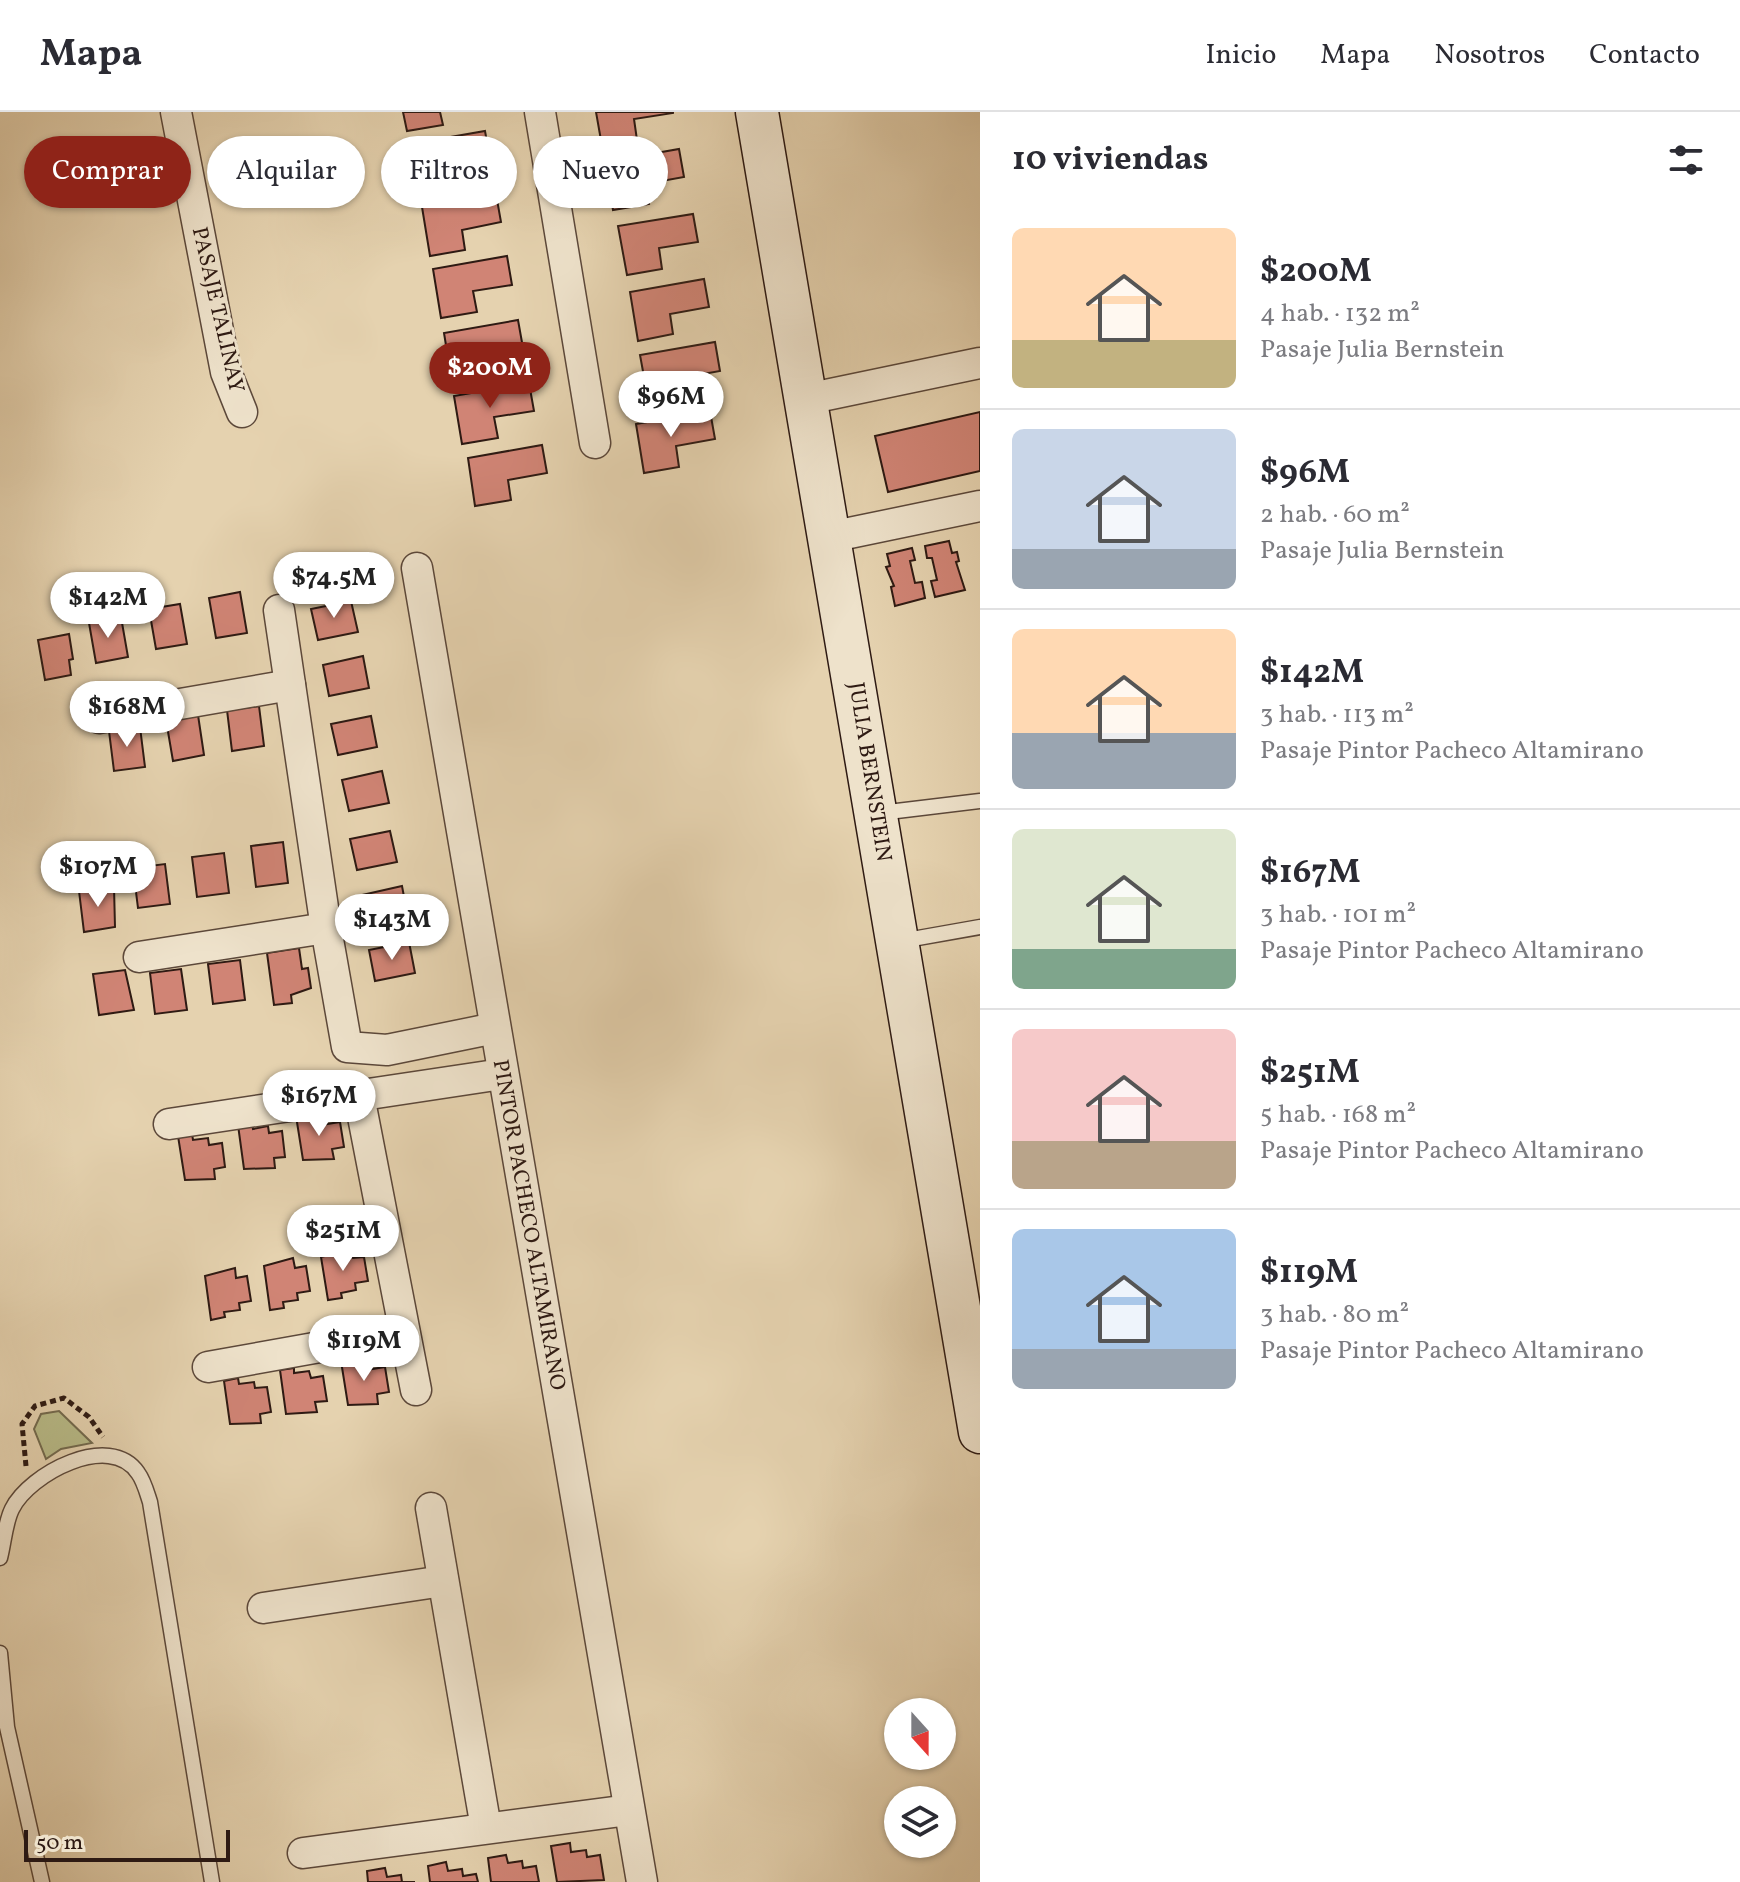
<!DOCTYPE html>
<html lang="es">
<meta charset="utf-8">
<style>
body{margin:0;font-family:Vollkorn,serif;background:#f2f2f3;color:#2b2b33;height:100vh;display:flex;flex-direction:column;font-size:30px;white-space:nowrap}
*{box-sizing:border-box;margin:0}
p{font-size:26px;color:#7c7c81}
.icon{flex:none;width:44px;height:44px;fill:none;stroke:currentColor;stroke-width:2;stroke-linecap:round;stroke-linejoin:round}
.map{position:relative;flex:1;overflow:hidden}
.sheet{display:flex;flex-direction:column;background:#fff;width:760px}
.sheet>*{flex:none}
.banner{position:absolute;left:24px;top:24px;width:760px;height:72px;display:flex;gap:16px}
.needle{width:52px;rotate:159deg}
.tools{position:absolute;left:884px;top:1586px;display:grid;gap:16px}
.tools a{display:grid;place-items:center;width:72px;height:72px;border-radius:50%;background:#fff;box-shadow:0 2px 6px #0004;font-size:40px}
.scale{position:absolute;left:24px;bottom:20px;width:206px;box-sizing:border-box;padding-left:8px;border:4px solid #2e1a13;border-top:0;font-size:22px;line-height:28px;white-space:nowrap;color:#2e1a13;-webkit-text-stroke:6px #eee2cb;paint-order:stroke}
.price{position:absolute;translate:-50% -68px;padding:0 18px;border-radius:28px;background:#fff;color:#222;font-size:26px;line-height:52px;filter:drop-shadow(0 2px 4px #0008)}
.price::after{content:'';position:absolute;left:50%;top:48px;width:24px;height:18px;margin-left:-12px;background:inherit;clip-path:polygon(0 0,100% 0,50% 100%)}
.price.on{background:#8f2418;color:#fff}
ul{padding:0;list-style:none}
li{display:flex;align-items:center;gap:24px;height:200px;padding:0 32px}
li+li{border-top:2px solid #e1e1e2}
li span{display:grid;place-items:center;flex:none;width:224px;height:160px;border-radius:12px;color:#555}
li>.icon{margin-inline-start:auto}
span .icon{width:96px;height:96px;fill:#fffc;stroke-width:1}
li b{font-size:34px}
h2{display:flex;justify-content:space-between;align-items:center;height:96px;padding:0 32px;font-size:34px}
.pill{padding:0 28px;border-radius:36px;background:#fff;box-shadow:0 2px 6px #0004;font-size:28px;line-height:72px}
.pill.on{background:#8f2418;color:#fff}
header{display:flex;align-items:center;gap:48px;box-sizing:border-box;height:112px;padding:0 40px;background:#fff;border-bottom:2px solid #e1e1e2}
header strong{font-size:38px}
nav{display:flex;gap:44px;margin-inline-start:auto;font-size:28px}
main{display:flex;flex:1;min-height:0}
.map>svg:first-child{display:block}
.green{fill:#b8bb88;stroke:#736a4e;stroke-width:2}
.building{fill:#d08475;stroke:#2e1a13;stroke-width:2}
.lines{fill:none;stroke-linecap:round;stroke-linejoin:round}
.lane-casing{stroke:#5c483a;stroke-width:17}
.street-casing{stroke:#5c483a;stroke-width:33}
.secondary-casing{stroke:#2e1a13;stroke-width:45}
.path{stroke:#2e1a13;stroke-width:5;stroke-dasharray:6 4;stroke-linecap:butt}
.lane{stroke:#eee2cb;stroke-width:14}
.street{stroke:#eee2cb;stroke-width:30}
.secondary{stroke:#eee2cb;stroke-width:42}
.labels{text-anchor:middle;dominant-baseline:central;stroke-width:6;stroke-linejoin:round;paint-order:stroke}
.street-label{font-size:22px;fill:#2e1a13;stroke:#eee2cb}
</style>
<header>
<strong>Mapa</strong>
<nav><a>Inicio</a><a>Mapa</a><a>Nosotros</a><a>Contacto</a></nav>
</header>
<main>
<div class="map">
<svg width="980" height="1770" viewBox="0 0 980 1770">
<rect width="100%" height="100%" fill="#e5d2af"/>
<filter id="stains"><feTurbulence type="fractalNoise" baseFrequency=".0025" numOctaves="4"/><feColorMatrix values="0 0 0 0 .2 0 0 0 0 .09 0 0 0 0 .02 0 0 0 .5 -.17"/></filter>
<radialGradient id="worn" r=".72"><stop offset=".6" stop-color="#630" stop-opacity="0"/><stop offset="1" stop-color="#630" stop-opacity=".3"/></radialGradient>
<!-- green -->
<path class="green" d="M59 1299 92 1331 61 1337 46 1347 34 1317 41 1302Z"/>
<!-- building -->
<g class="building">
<path d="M403 0H440L443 13 407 19Z"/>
<path d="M596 0H673V1L634 7 637 28 602 34Z"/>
<path d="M485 19 490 47 451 54 454 75 419 81 410 32Z"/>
<path d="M679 37 684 65 645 72 649 92 613 98 605 50Z"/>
<path d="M496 82 501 110 462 118 465 138 430 144 422 95Z"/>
<path d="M693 102 698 130 659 136 662 157 627 163 618 114Z"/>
<path d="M507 144 512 173 473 179 477 200 441 206 433 157Z"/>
<path d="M704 167 709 195 670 202 673 222 638 229 630 180Z"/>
<path d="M518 208 523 236 484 243 488 264 452 270 444 221Z"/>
<path d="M715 230 720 259 681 266 684 286 649 292 640 243Z"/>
<path d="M529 271 534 299 494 305 498 326 462 332 454 284Z"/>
<path d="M710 299 715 327 676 334 679 355 644 361 636 312Z"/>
<path d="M980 300V359L888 380 875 324Z"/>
<path d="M542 333 547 361 508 368 511 388 475 394 468 346Z"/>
<path d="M949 429 952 441 957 440 959 449 956 450 965 478 935 485 931 469 937 468 932 446H927L925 434Z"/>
<path d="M912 436 915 448 910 449 915 471 922 470 925 486 895 494 891 475 894 474 886 455 890 454 887 442Z"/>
<path d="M240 480 247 521 216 526 209 486Z"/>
<path d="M351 489 358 520 318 528 311 497Z"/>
<path d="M180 492 187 532 156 537 149 497Z"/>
<path d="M121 505 128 545 96 551 89 511Z"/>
<path d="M69 522 73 547 69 548 71 563 45 568 38 528Z"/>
<path d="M363 544 369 576 329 584 323 553Z"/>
<path d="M259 594 264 634 232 639 227 598Z"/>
<path d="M198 603 204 643 173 649 166 608Z"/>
<path d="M371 604 377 635 338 643 331 612Z"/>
<path d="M140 615 145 655 114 659 109 619Z"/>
<path d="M382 659 389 691 349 699 342 668Z"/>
<path d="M390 719 397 750 357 758 350 727Z"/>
<path d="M283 730 288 771 256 775 251 734Z"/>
<path d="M224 741 229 781 197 785 192 745Z"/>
<path d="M165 752 170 792 138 796 133 756Z"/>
<path d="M402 774 408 806 368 814 362 783Z"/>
<path d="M114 775 115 815 84 820 79 779Z"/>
<path d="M409 830 415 861 375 869 369 838Z"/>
<path d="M299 836 302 857 308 856 311 876 291 883 292 891 274 893 267 841Z"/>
<path d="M240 848 245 888 213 892 208 852Z"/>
<path d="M181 857 187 898 155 902 150 861Z"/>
<path d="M125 858 134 898 99 903 93 862Z"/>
<path d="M310 1002 311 1008 326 1006 327 1012 340 1010 344 1035 332 1037 334 1047 303 1048 296 1004Z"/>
<path d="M252 1011 253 1017 268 1014 269 1021 282 1019 285 1045 274 1046 275 1056 244 1057 238 1013Z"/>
<path d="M192 1022 193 1028 208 1026 209 1033 222 1031 225 1055 214 1057 215 1067 185 1068 178 1024Z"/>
<path d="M351 1137 353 1146 364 1145 368 1169 355 1171 356 1178 341 1181 342 1186 328 1188 321 1145Z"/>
<path d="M293 1146 295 1156 306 1154 310 1179 297 1181 298 1188 283 1190 284 1196 270 1198 264 1154Z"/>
<path d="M235 1156 236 1166 247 1164 251 1189 239 1191 240 1198 224 1200 225 1205 211 1208 205 1164Z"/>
<path d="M355 1247 356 1253 371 1250 372 1257 385 1255 389 1280 377 1282 378 1292 348 1293 341 1249Z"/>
<path d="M294 1256V1261L309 1259 311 1266 323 1264 327 1289 315 1290 317 1300 286 1302 280 1258Z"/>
<path d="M238 1266 239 1272 254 1270 255 1276 267 1275 271 1300 260 1302 261 1311 230 1312 224 1269Z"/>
<path d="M570 1731 571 1740 586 1738 587 1745 600 1743 604 1768 557 1770 551 1734Z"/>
<path d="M506 1743 508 1751 522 1749 523 1756 536 1754 539 1770H491L488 1746Z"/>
<path d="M446 1750 448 1759 462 1757 463 1764 476 1762 478 1770H430L428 1754Z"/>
<path d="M385 1756 387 1765 401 1763 402 1770H415H368L367 1759Z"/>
</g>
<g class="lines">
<!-- lane casing -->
<g class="lane-casing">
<g id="lane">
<path d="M880 701 980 689"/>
<path d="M901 829 980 815"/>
<path d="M0 1446C4 1431 5 1411 12 1397 29 1362 110 1319 138 1361 144 1369 147 1381 150 1390L212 1770"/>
<path d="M0 1541 7 1615 42 1770"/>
</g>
</g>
<!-- street casing -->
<g class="street-casing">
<g id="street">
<path d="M176 0 226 260 242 300"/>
<path d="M540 0 595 331"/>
<path d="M807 287 980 251"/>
<path d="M830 425 980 394"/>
<path d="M417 456 642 1770"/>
<path d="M279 498 326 816 347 935 387 938 495 916"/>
<path d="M99 606 290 573"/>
<path d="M139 845 326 816"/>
<path d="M359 984 416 1278"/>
<path d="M169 1012 502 962"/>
<path d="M208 1255 404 1220"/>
<path d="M431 1396 486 1716"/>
<path d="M263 1496 443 1469"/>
<path d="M303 1741 629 1698"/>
</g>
</g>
<!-- secondary casing -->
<g class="secondary-casing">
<path id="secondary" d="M757 0 980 1320"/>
</g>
<!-- path -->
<path class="path" d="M26 1354 22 1312 35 1294 64 1286 89 1305 103 1325"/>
<!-- lane -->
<use href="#lane" class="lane"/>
<!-- street -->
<use href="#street" class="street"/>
<!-- secondary -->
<use href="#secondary" class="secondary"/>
</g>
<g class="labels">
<!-- street labels -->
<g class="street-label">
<text transform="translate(217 198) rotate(77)">PASAJE TALINAY</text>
<text transform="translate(869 660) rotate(81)">JULIA BERNSTEIN</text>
<text transform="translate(528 1113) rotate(80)">PINTOR PACHECO ALTAMIRANO</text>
</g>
</g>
<rect width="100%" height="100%" filter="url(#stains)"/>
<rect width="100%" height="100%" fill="url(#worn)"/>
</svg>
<div class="tools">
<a><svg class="needle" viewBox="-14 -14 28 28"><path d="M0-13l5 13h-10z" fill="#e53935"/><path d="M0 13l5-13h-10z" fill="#7c7c81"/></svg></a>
<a><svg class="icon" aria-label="layers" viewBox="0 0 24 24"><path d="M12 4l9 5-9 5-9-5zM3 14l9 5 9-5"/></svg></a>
</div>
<div class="scale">50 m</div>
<b class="price on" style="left:490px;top:298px">$200M</b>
<b class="price" style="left:671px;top:327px">$96M</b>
<b class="price" style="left:334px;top:508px">$74.5M</b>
<b class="price" style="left:108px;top:528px">$142M</b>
<b class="price" style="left:127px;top:637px">$168M</b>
<b class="price" style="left:98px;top:797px">$107M</b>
<b class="price" style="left:392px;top:850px">$143M</b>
<b class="price" style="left:319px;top:1026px">$167M</b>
<b class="price" style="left:343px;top:1161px">$251M</b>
<b class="price" style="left:364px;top:1271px">$119M</b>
<div class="banner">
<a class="pill on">Comprar</a>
<a class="pill">Alquilar</a>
<a class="pill">Filtros</a>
<a class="pill">Nuevo</a>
</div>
</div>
<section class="sheet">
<h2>10 viviendas<svg class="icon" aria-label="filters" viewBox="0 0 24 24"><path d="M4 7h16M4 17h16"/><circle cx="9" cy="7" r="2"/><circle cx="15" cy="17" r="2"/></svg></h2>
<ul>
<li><span style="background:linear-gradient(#ffd9b3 70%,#c2b280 0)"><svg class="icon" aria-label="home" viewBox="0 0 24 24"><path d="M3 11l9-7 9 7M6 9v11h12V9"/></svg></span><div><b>$200M</b><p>4 hab. · 132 m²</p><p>Pasaje Julia Bernstein</p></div></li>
<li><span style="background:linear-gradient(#c9d6e8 75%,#9aa5b1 0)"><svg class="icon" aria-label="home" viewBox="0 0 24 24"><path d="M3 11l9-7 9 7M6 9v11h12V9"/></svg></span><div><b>$96M</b><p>2 hab. · 60 m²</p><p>Pasaje Julia Bernstein</p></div></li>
<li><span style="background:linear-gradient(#ffd9b3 65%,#9aa5b1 0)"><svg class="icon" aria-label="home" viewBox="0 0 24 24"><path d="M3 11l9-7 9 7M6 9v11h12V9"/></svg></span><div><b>$142M</b><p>3 hab. · 113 m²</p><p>Pasaje Pintor Pacheco Altamirano</p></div></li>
<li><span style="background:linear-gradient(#dfe7d0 75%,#7fa58c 0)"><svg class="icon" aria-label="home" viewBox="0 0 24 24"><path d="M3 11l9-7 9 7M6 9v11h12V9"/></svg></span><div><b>$167M</b><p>3 hab. · 101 m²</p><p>Pasaje Pintor Pacheco Altamirano</p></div></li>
<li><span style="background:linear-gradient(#f6c9c9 70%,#b9a48a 0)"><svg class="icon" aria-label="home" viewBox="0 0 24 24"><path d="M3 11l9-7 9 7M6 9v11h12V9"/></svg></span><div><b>$251M</b><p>5 hab. · 168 m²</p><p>Pasaje Pintor Pacheco Altamirano</p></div></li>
<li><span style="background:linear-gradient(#a9c7e8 75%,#9aa5b1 0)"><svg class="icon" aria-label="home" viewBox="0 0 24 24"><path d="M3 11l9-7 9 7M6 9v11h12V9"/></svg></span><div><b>$119M</b><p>3 hab. · 80 m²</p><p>Pasaje Pintor Pacheco Altamirano</p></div></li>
</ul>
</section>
</main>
